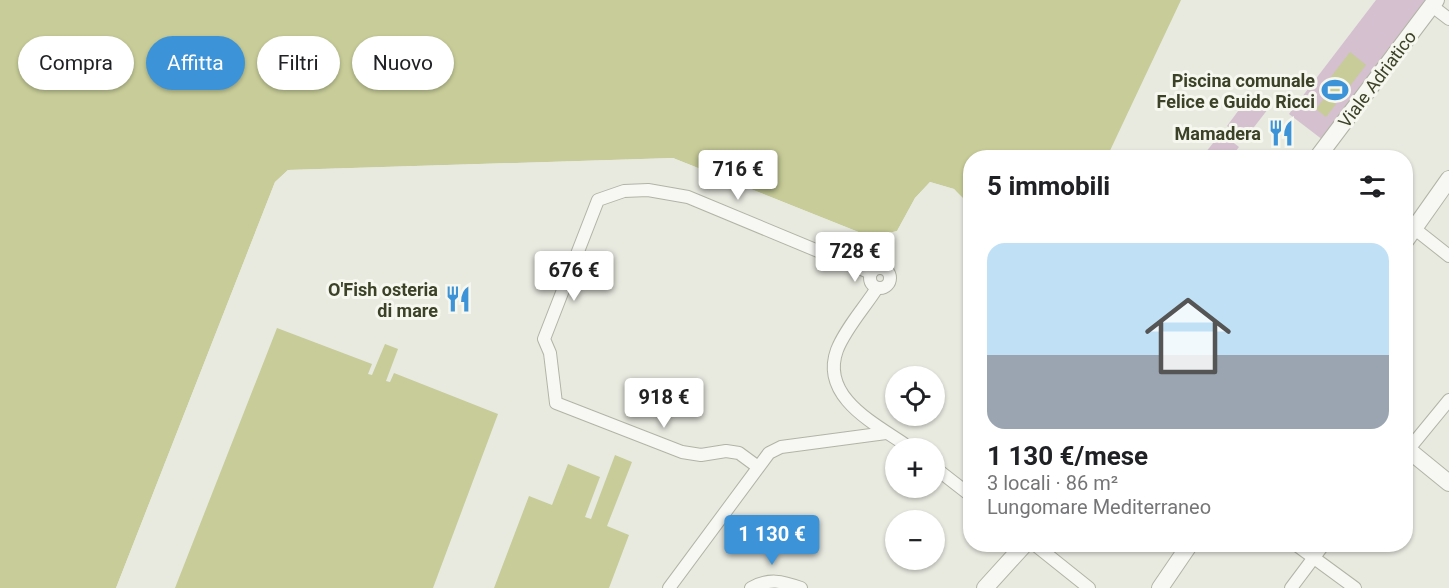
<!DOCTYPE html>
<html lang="it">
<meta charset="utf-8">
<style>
body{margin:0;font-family:Roboto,sans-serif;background:#f6f6f6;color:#202124;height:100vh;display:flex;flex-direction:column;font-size:22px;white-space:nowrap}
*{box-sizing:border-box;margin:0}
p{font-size:20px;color:#757577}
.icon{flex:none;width:33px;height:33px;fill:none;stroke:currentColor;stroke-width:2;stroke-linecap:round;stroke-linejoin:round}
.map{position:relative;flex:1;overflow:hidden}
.details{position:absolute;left:963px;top:150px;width:450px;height:402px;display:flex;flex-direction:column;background:#fff;border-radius:24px;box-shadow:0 2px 4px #0004}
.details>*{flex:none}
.guide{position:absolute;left:18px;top:36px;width:570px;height:54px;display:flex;gap:12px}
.buttons{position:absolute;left:885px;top:366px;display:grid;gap:12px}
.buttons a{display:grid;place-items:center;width:60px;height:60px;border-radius:50%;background:#fff;box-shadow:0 2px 4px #0004;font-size:30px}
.price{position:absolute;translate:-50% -51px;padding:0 14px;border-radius:6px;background:#fff;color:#222;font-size:20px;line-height:39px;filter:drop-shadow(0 2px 3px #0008)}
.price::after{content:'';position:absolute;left:50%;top:36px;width:18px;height:14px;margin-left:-9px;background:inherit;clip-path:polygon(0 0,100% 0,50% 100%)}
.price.on{background:#3c93d7;color:#fff}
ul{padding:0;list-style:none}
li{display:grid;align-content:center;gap:12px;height:318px;padding:0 24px}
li+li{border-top:2px solid #e0e0e0}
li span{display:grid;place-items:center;height:186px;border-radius:18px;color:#555}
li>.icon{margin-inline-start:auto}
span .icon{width:108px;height:108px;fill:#fffc;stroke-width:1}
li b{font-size:26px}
h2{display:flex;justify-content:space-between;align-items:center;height:72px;padding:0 24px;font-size:26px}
.pill{padding:0 21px;border-radius:27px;background:#fff;box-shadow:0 2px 4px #0004;font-size:21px;line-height:54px}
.pill.on{background:#3c93d7;color:#fff}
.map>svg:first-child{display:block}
.green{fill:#d4c0ce}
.water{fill:#c7cc98}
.pier{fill:#e8eae0}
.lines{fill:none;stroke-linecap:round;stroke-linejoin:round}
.minor-casing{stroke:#b1b4a5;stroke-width:14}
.tertiary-casing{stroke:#b1b4a5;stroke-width:18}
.minor{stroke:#f7f8f3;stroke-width:12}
.tertiary{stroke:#f7f8f3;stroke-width:16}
.labels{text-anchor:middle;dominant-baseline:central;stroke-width:6;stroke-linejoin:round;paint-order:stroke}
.street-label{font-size:18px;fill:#3c4227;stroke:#f6f7ef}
.poi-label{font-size:18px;font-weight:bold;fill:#3c4227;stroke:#f6f7ef;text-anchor:end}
</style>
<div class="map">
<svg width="1449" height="588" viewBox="0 0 1449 588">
<rect width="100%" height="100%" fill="#e8eae0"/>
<!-- green -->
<g class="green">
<path d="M1376 0H1430L1323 140 1289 114Z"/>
<path d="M1250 95 1268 109 1244 140 1227 126Z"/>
<path d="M1221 133 1239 147 1231 157H1202Z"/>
</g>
<!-- water -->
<g class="water">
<path d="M0 0H1181L1107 157 970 158V205L954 189 930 182 915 198 897 231 871 237 673 158 288 170 275 182 116 588H0Z"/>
<path d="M1350 52 1366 65 1340 99 1324 86Z"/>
<path d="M1326 96 1336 104 1326 117 1316 109Z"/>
<path d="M277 328 372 364 368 374 372 375 385 344 398 349 386 381 390 382 394 373 498 414 433 588H175Z"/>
<path d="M615 455 632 462 607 526 629 535 609 588H494L529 496 552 505 568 464 600 477 585 517 591 519Z"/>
</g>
<!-- pier -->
<path class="pier" d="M673 158 871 237 897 231 915 198 930 182 954 189 970 208 952 192 932 185 918 200 899 234 871 240 673 161 289 173 278 183 119 588H116L275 182 288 170Z"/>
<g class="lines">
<!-- minor casing -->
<g class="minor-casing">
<g id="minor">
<path d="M1432 6 1449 19"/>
<path d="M1406 222 1449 256"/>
<circle cx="880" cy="278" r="10"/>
<path d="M877 288C865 307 845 329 837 350 819 399 880 426 910 448"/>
<path d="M1408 450 1449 400"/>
<path d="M758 467 739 453 726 451 701 455 682 452 556 403 550 353 544 339 598 200 624 191 648 190 688 197 871 273"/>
<path d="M934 467 970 495"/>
<path d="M1034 544 1089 588"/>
<path d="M1295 544 1355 588"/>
<path d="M669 588 769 453 781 447 886 433"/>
<path d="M751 588C769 578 782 581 801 588"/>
<path d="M1291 588 1324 544"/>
</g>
</g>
<!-- tertiary casing -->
<g class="tertiary-casing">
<g id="tertiary">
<path d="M1317 158 1436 0"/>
<path d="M1406 240 1449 179"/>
<path d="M1406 448 1449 483"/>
<path d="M985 588 1025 544"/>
<path d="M1160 588 1190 544"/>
</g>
</g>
<!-- minor -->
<use href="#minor" class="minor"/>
<!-- tertiary -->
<use href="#tertiary" class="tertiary"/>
</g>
<!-- icons -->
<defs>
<g id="stadium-bare" transform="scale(2.07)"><path d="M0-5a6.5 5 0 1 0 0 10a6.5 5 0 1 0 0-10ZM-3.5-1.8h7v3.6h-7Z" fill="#3c93d7" stroke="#f6f7ef" stroke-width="2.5" paint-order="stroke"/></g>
<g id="restaurant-bare" transform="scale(2.07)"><path d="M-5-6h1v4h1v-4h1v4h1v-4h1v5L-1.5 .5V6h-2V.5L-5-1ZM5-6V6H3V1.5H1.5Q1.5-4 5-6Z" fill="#3c93d7" stroke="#f6f7ef" stroke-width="2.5" paint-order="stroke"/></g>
</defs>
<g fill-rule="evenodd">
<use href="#stadium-bare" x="1335" y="90"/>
<use href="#restaurant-bare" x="1281" y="133"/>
<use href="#restaurant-bare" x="458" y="299"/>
</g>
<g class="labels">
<!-- street labels -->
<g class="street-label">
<text transform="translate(1377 79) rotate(-53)">Viale Adriatico</text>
</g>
<!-- poi labels -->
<g class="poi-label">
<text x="1315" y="80">Piscina comunale<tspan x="1315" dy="21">Felice e Guido Ricci</tspan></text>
<text x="1261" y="133">Mamadera</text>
<text x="438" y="289">O'Fish osteria<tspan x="438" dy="21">di mare</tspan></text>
</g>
</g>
</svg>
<div class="buttons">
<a><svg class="icon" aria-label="locate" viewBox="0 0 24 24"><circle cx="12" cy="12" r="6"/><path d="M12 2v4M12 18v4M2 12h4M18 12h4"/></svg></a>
<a>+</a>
<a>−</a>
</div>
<b class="price" style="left:738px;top:201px">716 €</b>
<b class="price" style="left:855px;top:283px">728 €</b>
<b class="price" style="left:574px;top:302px">676 €</b>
<b class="price" style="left:664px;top:429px">918 €</b>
<b class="price on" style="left:772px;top:566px">1 130 €</b>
<div class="guide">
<a class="pill">Compra</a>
<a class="pill on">Affitta</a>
<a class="pill">Filtri</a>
<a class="pill">Nuovo</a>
</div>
<section class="details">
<h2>5 immobili<svg class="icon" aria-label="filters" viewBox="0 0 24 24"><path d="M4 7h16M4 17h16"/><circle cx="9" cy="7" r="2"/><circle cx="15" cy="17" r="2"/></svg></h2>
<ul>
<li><span style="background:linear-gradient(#bfe0f5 60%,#9aa5b1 0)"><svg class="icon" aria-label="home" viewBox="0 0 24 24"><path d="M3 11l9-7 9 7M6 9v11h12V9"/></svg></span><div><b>1 130 €/mese</b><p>3 locali · 86 m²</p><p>Lungomare Mediterraneo</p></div></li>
</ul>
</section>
</div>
